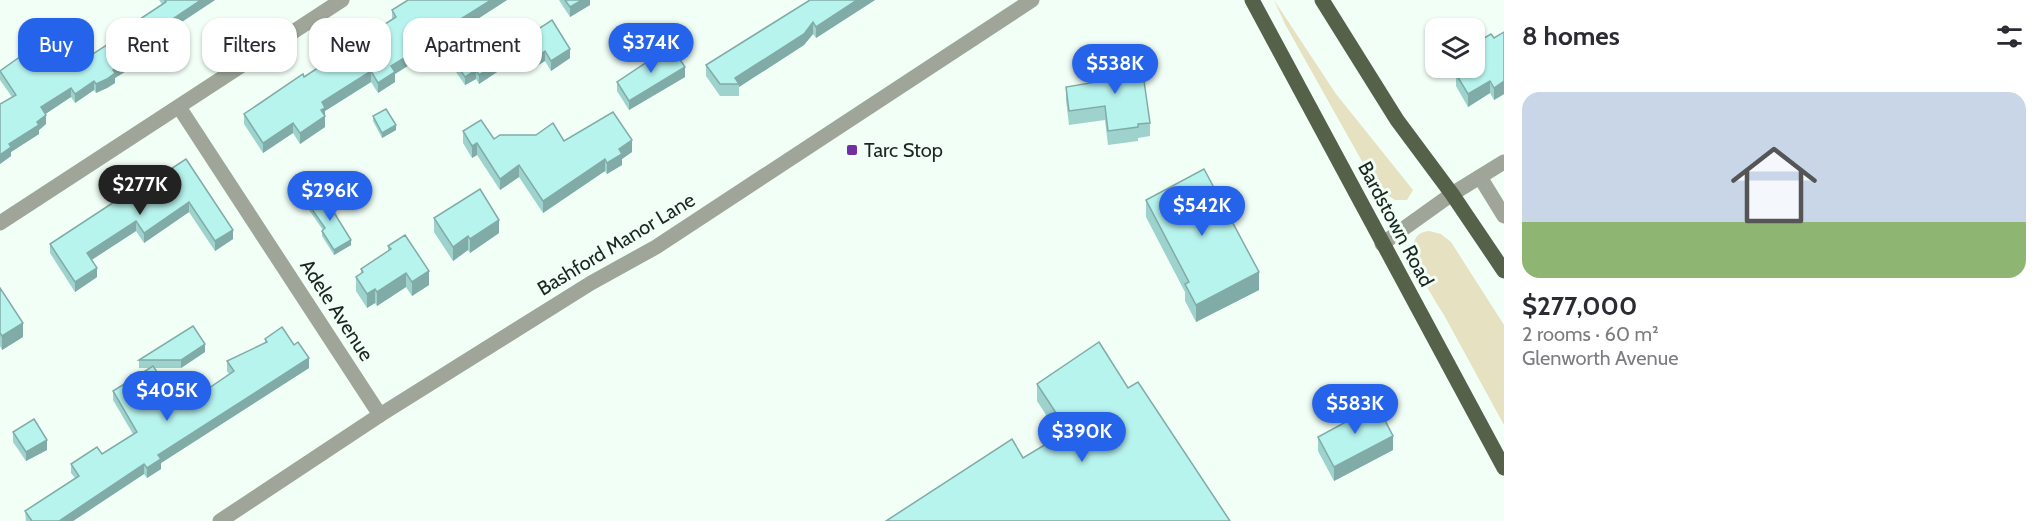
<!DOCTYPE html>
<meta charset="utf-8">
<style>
body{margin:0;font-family:Cabin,sans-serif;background:#f7f7f7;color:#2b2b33;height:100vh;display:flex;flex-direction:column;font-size:22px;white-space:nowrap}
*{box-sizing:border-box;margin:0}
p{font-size:20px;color:#7c7c81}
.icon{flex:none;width:33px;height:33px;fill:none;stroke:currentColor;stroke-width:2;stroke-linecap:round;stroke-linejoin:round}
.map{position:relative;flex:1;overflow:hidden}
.details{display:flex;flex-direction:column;background:#fff;width:540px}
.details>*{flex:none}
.guide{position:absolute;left:18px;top:18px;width:570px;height:54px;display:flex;gap:12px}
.buttons{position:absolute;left:1425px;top:18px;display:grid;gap:12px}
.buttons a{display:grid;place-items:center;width:60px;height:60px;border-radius:12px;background:#fff;box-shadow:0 2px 4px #0004;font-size:30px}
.price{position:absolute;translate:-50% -51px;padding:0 14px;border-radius:21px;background:#2563eb;color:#fff;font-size:20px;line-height:39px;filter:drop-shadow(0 2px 3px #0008)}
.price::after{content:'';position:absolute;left:50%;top:36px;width:18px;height:14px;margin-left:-9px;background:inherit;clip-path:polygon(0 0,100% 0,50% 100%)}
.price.selected{background:#222;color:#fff}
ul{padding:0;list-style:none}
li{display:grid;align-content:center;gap:12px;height:318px;padding:0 18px}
li span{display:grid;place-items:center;height:186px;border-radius:18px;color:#555}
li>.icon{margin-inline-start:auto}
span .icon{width:108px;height:108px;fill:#fffc;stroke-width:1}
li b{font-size:26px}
h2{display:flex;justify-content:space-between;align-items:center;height:72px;padding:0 18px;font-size:26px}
.tag{padding:0 21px;border-radius:18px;background:#fff;box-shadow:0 2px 4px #0004;font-size:21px;line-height:54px}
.tag.selected{background:#2563eb;color:#fff}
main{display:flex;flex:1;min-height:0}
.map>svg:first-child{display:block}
.green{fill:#e6e1c1}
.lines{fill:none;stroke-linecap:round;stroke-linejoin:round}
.minor{stroke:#9fa699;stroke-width:15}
.major{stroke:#56614a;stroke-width:15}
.wall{fill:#9ed2cd}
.shaded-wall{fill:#81aba7}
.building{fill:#b8f4ee;stroke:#81aba7;stroke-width:1.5}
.poi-dot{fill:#712fa3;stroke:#f1fff6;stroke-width:2}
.labels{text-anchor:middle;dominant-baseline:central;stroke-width:6;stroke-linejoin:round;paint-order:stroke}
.poi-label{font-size:20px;fill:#1a2720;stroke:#f1fff6;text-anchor:start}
.street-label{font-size:20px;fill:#1a2720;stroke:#f1fff6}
</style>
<main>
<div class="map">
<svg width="1504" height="521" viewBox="0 0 1504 521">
<rect width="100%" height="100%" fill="#f1fff6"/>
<!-- green -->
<g class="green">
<path d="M1274 0 1336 94 1413 190 1407 200H1395L1377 188 1285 24Z"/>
<path d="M1429 231 1441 234 1451 242 1504 325V425C1484 388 1464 352 1444 315 1435 300 1415 270 1413 254 1412 241 1416 232 1429 231Z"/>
</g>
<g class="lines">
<!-- minor -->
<g class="minor">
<path d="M179 107 380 415"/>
<path d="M1480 177 1504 216"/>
<path d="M0 223 342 0"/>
<path d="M1382 244 1452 194 1504 162"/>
<path d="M220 521 380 415 591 283 656 247 1032 0"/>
</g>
<!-- major -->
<g class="major">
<path d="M1252 0 1504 468"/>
<path d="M1322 0 1397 120 1452 194 1504 271"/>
</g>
</g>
<!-- wall -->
<g class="wall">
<path d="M159 0H215L156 39 131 58V68L115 78V83L107 88 96 93 94 90 75 103 71 97 45 114 46 124 39 130V134L11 152V156L0 164 12 97 0 80V71L37 58H71L90 56 137 25V21L162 4Z"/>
<path d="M421 0H507L453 35 455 48 423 68 417 60 395 74V82L378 93 371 82 325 111V127L300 144 293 133 263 153 244 124V114L304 77 392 20V10Z"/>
<path d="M559 0H590V5L570 17Z"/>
<path d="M810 0H875L816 38 813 34 804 45 739 87V96H720L706 76V65Z"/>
<path d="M1504 32V94L1494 100 1490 93 1468 107 1456 86V74L1474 68 1494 38Z"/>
<path d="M523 39 570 58 551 71 545 61 535 67 523 48Z"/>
<path d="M1099 61 1130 68 1150 123V136L1138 138V141L1108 145 1105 120 1069 125 1066 100V87L1100 82Z"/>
<path d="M456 64 500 70 479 84 476 79 465 85 456 72Z"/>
<path d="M685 77 629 110 617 91V82Z"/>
<path d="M373 116 396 130 382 138 373 121Z"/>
<path d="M463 131 494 139 564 141 632 152 622 159V165L607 174 605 171 543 213 519 177 500 190 477 155 472 158 463 143Z"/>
<path d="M186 159 233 239 215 251 189 212 144 243 136 231 91 260 97 277 75 292 50 253V244Z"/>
<path d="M1146 200 1259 290 1196 322 1185 301V292L1146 217Z"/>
<path d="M309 205 337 214 336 215 351 245 334 255 322 236V231L323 230 309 210Z"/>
<path d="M434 218 499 233 470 253 468 250 453 261 434 232Z"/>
<path d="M388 246 429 285 412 296 406 287 377 306 375 303 367 308 356 291V277L361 274V269L388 251Z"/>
<path d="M0 288 23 337 2 350 0 346Z"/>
<path d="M265 339 309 368 161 463V469L147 478 144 474 73 521H26L25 511 75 478 71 473V464L102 454 133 434 113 400V391L151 368H139V360L205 352 181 368H154L174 397 184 405 229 374 227 371V361L265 343Z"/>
<path d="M1037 384 1128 388 1230 521 1023 458 1060 436 1037 401Z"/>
<path d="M1358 415 1393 450 1334 481 1318 451V437L1342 424V418Z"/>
<path d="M13 432 47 450 26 461 13 442Z"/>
</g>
<!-- shaded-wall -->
<g class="shaded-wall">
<path d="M201 0H215L156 39 127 61V52L156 30Z"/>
<path d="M491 0H507L448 38V27Z"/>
<path d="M582 0H590V5L570 17V7Z"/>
<path d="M857 0H875L816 38V27Z"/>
<path d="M813 22V34L804 45 739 87V84L735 78Z"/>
<path d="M455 38V48L423 68V58Z"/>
<path d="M570 49V58L551 71V61Z"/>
<path d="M417 50V60L395 74V82L378 93V83L391 66Z"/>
<path d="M545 51V61L535 67V58Z"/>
<path d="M131 59V68L115 78V83L107 88 96 93V84L113 70Z"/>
<path d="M500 62V70L479 84V75Z"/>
<path d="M685 67V77L629 110V101Z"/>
<path d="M476 70V79L465 85V77Z"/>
<path d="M371 71V82L325 111V127L300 144V133L322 102Z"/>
<path d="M94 81V90L75 103V94Z"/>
<path d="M1490 81V93L1468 107V94Z"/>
<path d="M1504 81V94L1494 100V88Z"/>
<path d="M71 88V97L41 117V107Z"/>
<path d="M46 115V124L39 130V134L11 152V156L0 164V155L9 144Z"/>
<path d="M293 123V133L263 153V143Z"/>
<path d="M396 125V130L382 138V133Z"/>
<path d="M632 140V152L622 159V165L607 174V163L619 149Z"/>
<path d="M477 143V155L472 158V146Z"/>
<path d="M605 159V171L543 213V201Z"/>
<path d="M519 165V177L500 190V179Z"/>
<path d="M189 202V212L144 243V233Z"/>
<path d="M499 220V233L470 253V239Z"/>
<path d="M136 221V231L87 263V253Z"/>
<path d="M233 230V239L215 251V241Z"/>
<path d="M468 236V250L453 261V247Z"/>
<path d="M351 240V245L334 255V250Z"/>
<path d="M97 268V277L75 292V282Z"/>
<path d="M429 271V285L412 296V282Z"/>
<path d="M1259 272V290L1196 322V305Z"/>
<path d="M406 273V287L377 306V292Z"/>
<path d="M375 289V303L367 308V294Z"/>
<path d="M23 323V337L2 350V336Z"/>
<path d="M205 344V352L181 368V360Z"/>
<path d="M309 358V368L161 463V469L147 478V468L158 455Z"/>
<path d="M1393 436V450L1334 481V467Z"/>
<path d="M47 440V450L26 461V452Z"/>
<path d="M144 464V474L73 521H59Z"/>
</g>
<!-- building -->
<g class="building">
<path d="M165 0H201L156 30 127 52 131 59 113 70 115 73 107 79 96 84 94 81 75 94 71 88 41 107 46 115 37 122 39 125 9 144 11 147 0 155V104L16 95 0 71 31 49 37 58 60 43 71 58 86 48 90 56 139 24 137 21 166 2Z"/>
<path d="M408 0H491L448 27 455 38 423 58 417 50 391 66 395 72 378 83 371 71 322 102 325 108 321 110 325 116 300 133 293 123 263 143 244 114 303 74 304 77 396 17 392 10Z"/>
<path d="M565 0H582L570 7Z"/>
<path d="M810 0H857L816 27 813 22 804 34 735 78 739 84H720L706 65Z"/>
<path d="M552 20 570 49 551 61 545 51 535 58 523 39Z"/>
<path d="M1504 32V81L1494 88 1490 81 1468 94 1456 74 1465 68H1474V44L1491 34 1494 38Z"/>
<path d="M489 44 500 62 479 75 476 70 465 77 456 64Z"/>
<path d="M671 46 685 67 629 101 617 82Z"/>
<path d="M1128 57 1130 68 1142 67 1150 123 1138 124V127L1108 131 1105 106 1069 111 1066 87 1102 81 1099 61Z"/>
<path d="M386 109 396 125 382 133 373 116Z"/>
<path d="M613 112 632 140 619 149 622 154 607 163 605 159 543 201 519 165 500 179 477 143 472 146 463 131 481 120 494 139 500 135H536L553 123 564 141Z"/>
<path d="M186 159 233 230 215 241 189 202 144 233 136 221 87 253 97 268 75 282 50 244 146 181 148 184Z"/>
<path d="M1204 169 1259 272 1196 305 1185 284 1189 282 1146 200Z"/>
<path d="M480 189 499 220 470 239 468 236 453 247 434 218Z"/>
<path d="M327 193 337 209 333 211 351 240 334 250 322 231 325 228 309 205Z"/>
<path d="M405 235 429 271 412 282 406 273 377 292 375 289 367 294 356 277 363 272 361 269 391 249 388 246Z"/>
<path d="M0 288 23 323 2 336 0 333Z"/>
<path d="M193 326 205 344 181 360H139Z"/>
<path d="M282 327 294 345 298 342 309 358 158 455 161 459 147 468 144 464 59 521H32L25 511 79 476 71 464 97 447 102 454 137 432 113 391 153 366 174 397 178 395 184 405 234 371 227 361 267 342 265 339Z"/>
<path d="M1099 342 1128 388 1138 382 1230 521H886L1012 439 1023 458 1068 431 1037 384Z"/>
<path d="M1377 405 1393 436 1334 467 1318 437 1344 423 1342 418 1356 410 1358 415Z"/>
<path d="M34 419 47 440 26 452 13 432Z"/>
</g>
<!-- markers -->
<rect class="poi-dot" x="846" y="144" width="12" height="12" rx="3"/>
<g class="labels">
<!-- poi labels -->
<g class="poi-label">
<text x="864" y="150">Tarc Stop</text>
</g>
<!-- street labels -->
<g class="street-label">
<text transform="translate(1396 224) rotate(62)">Bardstown Road</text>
<text transform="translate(616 244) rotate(-31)">Bashford Manor Lane</text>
<text transform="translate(337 310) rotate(57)">Adele Avenue</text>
</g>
</g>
</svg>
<div class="buttons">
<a><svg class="icon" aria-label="layers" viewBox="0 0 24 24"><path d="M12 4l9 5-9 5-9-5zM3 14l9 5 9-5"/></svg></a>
</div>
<b class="price" style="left:651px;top:74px">$374K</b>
<b class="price" style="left:1115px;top:95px">$538K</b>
<b class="price selected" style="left:140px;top:216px">$277K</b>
<b class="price" style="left:330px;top:222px">$296K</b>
<b class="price" style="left:1202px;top:237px">$542K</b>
<b class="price" style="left:167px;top:422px">$405K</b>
<b class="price" style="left:1355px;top:435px">$583K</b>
<b class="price" style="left:1082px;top:463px">$390K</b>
<div class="guide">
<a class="tag selected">Buy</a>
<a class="tag">Rent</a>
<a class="tag">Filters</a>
<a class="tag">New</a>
<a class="tag">Apartment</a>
</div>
</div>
<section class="details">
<h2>8 homes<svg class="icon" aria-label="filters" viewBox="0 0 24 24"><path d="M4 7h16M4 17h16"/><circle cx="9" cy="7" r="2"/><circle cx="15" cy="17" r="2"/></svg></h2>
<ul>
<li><span style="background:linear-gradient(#c9d6e8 70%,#8fb573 0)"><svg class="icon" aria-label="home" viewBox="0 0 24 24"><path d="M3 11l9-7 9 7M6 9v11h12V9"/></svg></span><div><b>$277,000</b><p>2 rooms · 60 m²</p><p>Glenworth Avenue</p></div></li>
</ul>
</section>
</main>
